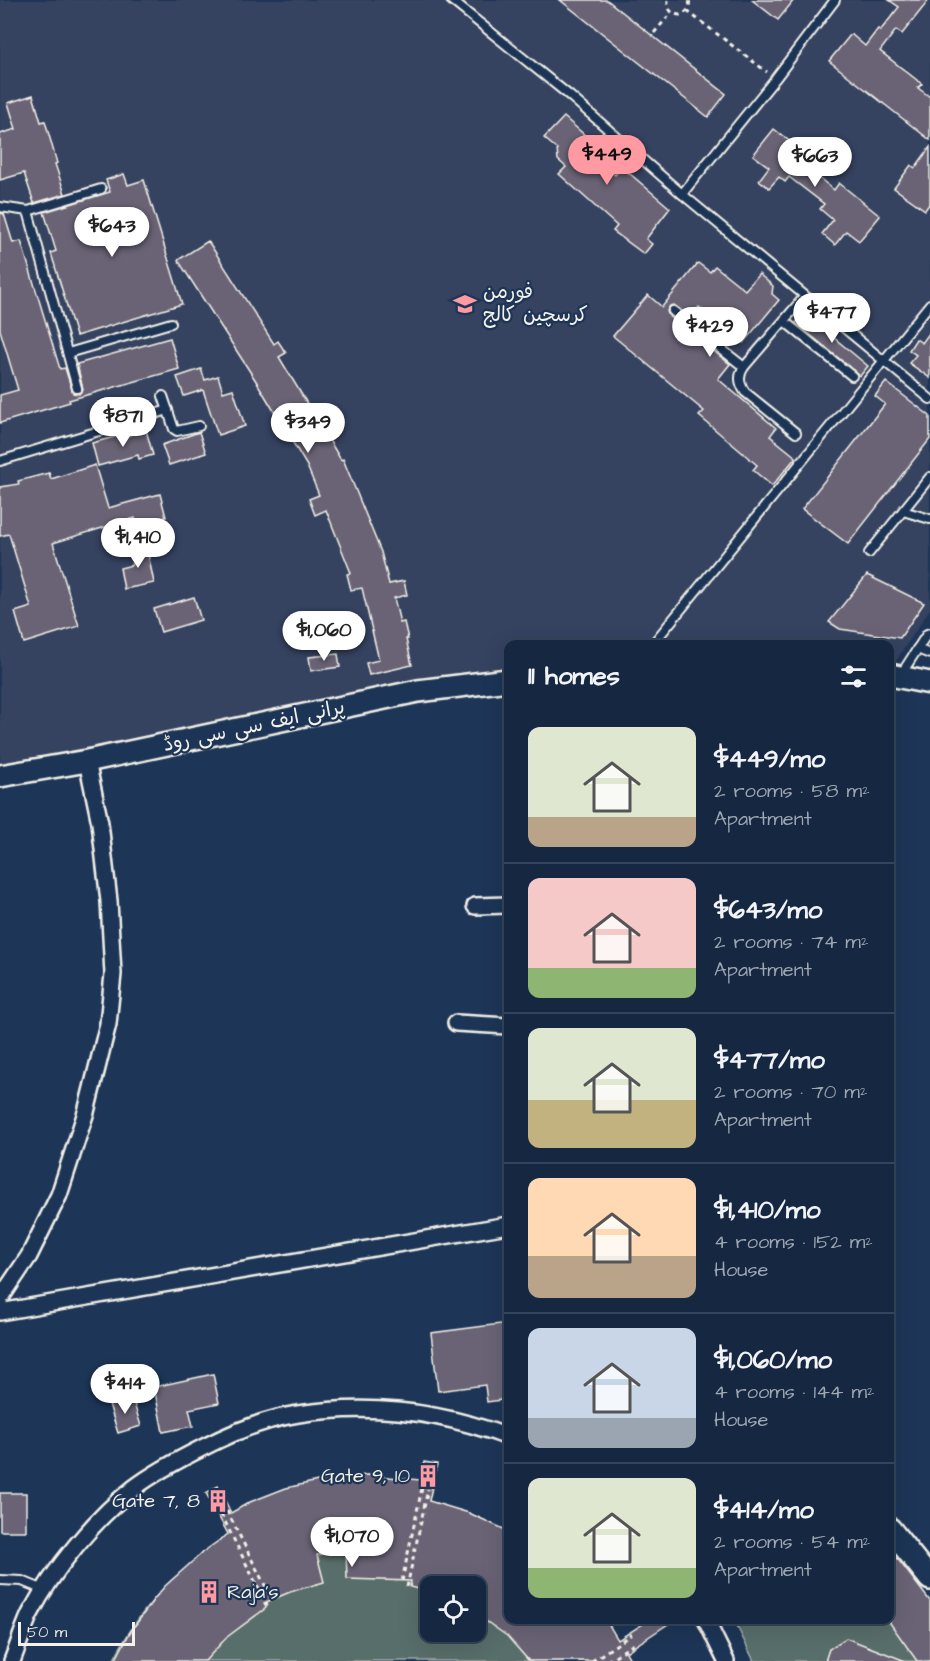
<!DOCTYPE html>
<meta charset="utf-8">
<style>
body{margin:0;font-family:"Architects Daughter","Playpen Sans Arabic",sans-serif;background:#1f3048;color:#f1f3f6;height:100vh;display:flex;flex-direction:column;font-size:22px;white-space:nowrap}
*{box-sizing:border-box;margin:0}
p{font-size:20px;color:#9ea6b1}
.icon{flex:none;width:33px;height:33px;fill:none;stroke:currentColor;stroke-width:2;stroke-linecap:round;stroke-linejoin:round}
.map{position:relative;flex:1;overflow:hidden}
.panel{position:absolute;left:504px;top:640px;width:390px;height:984px;display:flex;flex-direction:column;background:#162841;border-radius:12px;box-shadow:0 6px 24px #0002,0 0 0 2px #35445a}
.panel>*{flex:none}
.buttons{position:absolute;left:420px;top:1576px;display:grid;gap:12px}
.buttons a{display:grid;place-items:center;width:66px;height:66px;border-radius:12px;background:#162841;box-shadow:0 6px 24px #0002,0 0 0 2px #35445a;font-size:30px}
.scale{position:absolute;left:18px;bottom:15px;width:117px;box-sizing:border-box;padding-left:6px;border:3px solid #f4f1e8;border-top:0;font-size:16px;line-height:21px;white-space:nowrap;color:#f4f1e8;-webkit-text-stroke:4px #1d3557;paint-order:stroke}
.price{position:absolute;translate:-50% -51px;padding:0 14px;border-radius:21px;background:#fff;color:#222;font-size:20px;line-height:39px;filter:drop-shadow(0 2px 3px #0008)}
.price::after{content:'';position:absolute;left:50%;top:36px;width:18px;height:14px;margin-left:-9px;background:inherit;clip-path:polygon(0 0,100% 0,50% 100%)}
.price.on{background:#ff9aa2;color:#111}
ul{padding:0;list-style:none}
li{display:flex;align-items:center;gap:18px;height:150px;padding:0 24px}
li+li{border-top:2px solid #35445a}
li span{display:grid;place-items:center;flex:none;width:168px;height:120px;border-radius:12px;color:#555}
li>.icon{margin-inline-start:auto}
span .icon{width:72px;height:72px;fill:#fffc;stroke-width:1}
li b{font-size:26px}
h2{display:flex;justify-content:space-between;align-items:center;height:72px;padding:0 24px;font-size:26px}
.map>svg:first-child{display:block}
.built{fill:#344360}
.green{fill:#586e6a;stroke:#a6b0a9;stroke-width:1.5;fill-rule:evenodd}
.building{fill:#696475;stroke:#f4f1e8;stroke-width:1.5}
.lines{fill:none;stroke-linecap:round;stroke-linejoin:round}
.lane-casing{stroke:#f4f1e8;stroke-width:12}
.street-casing{stroke:#f4f1e8;stroke-width:20}
.secondary-casing{stroke:#f4f1e8;stroke-width:26}
.path{stroke:#f4f1e8;stroke-width:3;stroke-dasharray:4.5 4.5;stroke-linecap:butt}
.lane{stroke:#1d3557;stroke-width:8}
.street{stroke:#1d3557;stroke-width:15}
.secondary{stroke:#1d3557;stroke-width:21}
.labels{text-anchor:middle;dominant-baseline:central;stroke-width:4.5;stroke-linejoin:round;paint-order:stroke}
.poi-label{font-size:20px;fill:#f4f1e8;stroke:#1d3557;text-anchor:start}
.street-label{font-size:20px;fill:#f4f1e8;stroke:#1d3557}
</style>
<div class="map">
<svg width="930" height="1661" viewBox="0 0 930 1661">
<rect width="100%" height="100%" fill="#1d3557"/>
<filter id="ink" filterUnits="userSpaceOnUse"><feTurbulence type="fractalNoise" baseFrequency=".0167" numOctaves="2"/><feDisplacementMap in="SourceGraphic" scale="12" xChannelSelector="R" yChannelSelector="G"/><feConvolveMatrix kernelMatrix="1 2 1 2 8 2 1 2 1" color-interpolation-filters="sRGB"/></filter>
<g filter="url(#ink)">
<!-- built -->
<path class="built" d="M0 0H930V609L890 670V645H508V680L0 776Z"/>
<!-- green -->
<g class="green">
<path d="M490 1530 508 1541V1620L624 1661H113C128 1631 147 1604 172 1580 181 1572 192 1564 202 1556ZM430 1587H476V1632H430Z"/>
<path d="M890 1558 930 1605V1661H754L734 1620H890Z"/>
</g>
<!-- building -->
<g class="building">
<path d="M560 0H607L726 94 708 117Z"/>
<path d="M752 0H794L778 20Z"/>
<path d="M889 0H929L902 34 896 30 880 51 922 84 918 88 930 97V140L829 61 851 34 865 46 878 29 880 31 899 7Z"/>
<path d="M33 95 41 122 45 121 57 163 55 164 65 194 34 203 24 173 0 180V134L16 129 8 103Z"/>
<path d="M564 117 587 137 592 136 598 139 600 149 603 151 596 158 615 175 622 167 670 208 646 239 652 244 644 254 613 231 617 226 559 174 566 167 558 160 557 149 544 138Z"/>
<path d="M774 129 814 160 807 168 834 190 839 183 880 216 859 241 846 231 835 245 822 234 833 220 820 209 824 204 789 177 785 182 779 177 769 188 759 180 769 167 753 155Z"/>
<path d="M930 147V203L925 210 894 188 911 165 915 168Z"/>
<path d="M124 174 128 185 144 180 182 304 76 336 51 253 56 251 44 212 110 192 106 180Z"/>
<path d="M0 213 4 214 13 243 21 241 60 369 65 368 73 393 79 394 83 389 77 364 170 338 179 369 69 400 70 402 0 423V395L18 390 0 330Z"/>
<path d="M208 241 274 344 278 341 286 353 279 357 341 460 343 459 381 552 389 584 404 581 407 595 394 598 400 623 404 622 408 639H406L412 665 369 675 366 663 379 660 362 588 351 590 347 574 351 573 326 510 315 515 309 499 319 495 307 466 256 381 178 260Z"/>
<path d="M698 263 710 272 715 266 745 290 759 274 773 286 772 294 779 300 743 343 699 307 691 318 674 305 670 306 667 311 669 316 730 364 718 379 776 428 770 436 796 457 772 486 753 470 757 465 699 416 704 411 613 336 648 295 662 307Z"/>
<path d="M804 313 868 366 860 376 796 323Z"/>
<path d="M930 332V378L909 363 916 355 909 350 916 339 922 343Z"/>
<path d="M201 369 205 380 218 376 223 392 233 389 245 426 218 435 203 390 184 396 177 377Z"/>
<path d="M886 382 930 416V439L848 544 802 509 885 404 875 396Z"/>
<path d="M146 430 153 455 139 459 138 455 98 466 92 443 118 436 119 438Z"/>
<path d="M199 432 206 453 169 465 162 445Z"/>
<path d="M95 465 108 508 160 494 166 517 137 525 135 518 53 543 79 626 24 643 15 612 31 607 9 534 0 536V487L19 484 18 481 49 473 51 479Z"/>
<path d="M146 544 154 583 124 589 120 568 132 565 129 548Z"/>
<path d="M867 575 924 603 900 638 840 629 829 622Z"/>
<path d="M194 597 201 620 161 632 154 609Z"/>
<path d="M338 654 340 667 311 671 309 657Z"/>
<path d="M508 1323V1399L487 1402 485 1385 438 1391 431 1333Z"/>
<path d="M213 1374 219 1403 189 1409 193 1426 163 1432 154 1387Z"/>
<path d="M132 1397 141 1426 118 1433 109 1404Z"/>
<path d="M424 1462 437 1464 429 1501 469 1513 508 1531V1620H606L618 1640 649 1620H674L626 1652 631 1661H529L507 1636 476 1614V1587H430V1592L410 1587 411 1581 347 1579 346 1550 317 1555 324 1582 290 1592 264 1603 266 1608 227 1637 205 1661H115L129 1634 154 1599 165 1586 203 1552 228 1534 206 1493 218 1486 231 1513 250 1502 286 1488 327 1479 367 1475 420 1480Z"/>
<rect x="0" y="1493" width="26" height="38"/>
<path d="M897 1558 930 1601V1661H917L890 1623V1564Z"/>
<path d="M846 1638 903 1660V1661H825L829 1649Z"/>
</g>
<g class="lines">
<!-- lane casing -->
<g class="lane-casing">
<g id="lane">
<path d="M451 0 570 96 682 194 930 399"/>
<path d="M682 194 775 79 835 0"/>
<path d="M0 207 28 211 101 189"/>
<path d="M28 211 77 388"/>
<path d="M673 311 744 367"/>
<path d="M784 321 852 376"/>
<path d="M68 353 171 323"/>
<path d="M163 396 174 429 177 431 199 426"/>
<path d="M796 433 745 392C739 383 738 376 744 367L805 296"/>
<path d="M0 461 168 410"/>
<path d="M903 511 930 519"/>
<path d="M869 553 930 477"/>
<path d="M652 645 930 304"/>
<path d="M917 649 930 654"/>
<path d="M900 676 927 634 930 633"/>
<path d="M0 1580 22 1581 44 1590"/>
</g>
</g>
<!-- street casing -->
<g class="street-casing">
<g id="street">
<path d="M475 906 508 905"/>
<path d="M456 1023 508 1026"/>
<path d="M0 1299 29 1256 59 1195 86 1112 108 1024 113 974 109 901 100 823 87 761"/>
<path d="M0 1312 508 1225"/>
<path d="M706 1620 726 1661"/>
<path d="M12 1661C18 1646 23 1629 30 1614 53 1570 94 1519 134 1488 155 1472 180 1459 204 1447 233 1432 266 1419 298 1414 371 1403 440 1411 508 1437"/>
</g>
</g>
<!-- secondary casing -->
<g class="secondary-casing">
<g id="secondary">
<path d="M890 675 930 683"/>
<path d="M0 776 87 761 418 691 508 680"/>
<path d="M890 1529 930 1579"/>
</g>
</g>
<!-- path -->
<g class="path">
<path d="M668 0C667 9 671 14 680 15 687 13 691 8 689 0"/>
<path d="M687 11 767 72"/>
<path d="M654 33 671 13"/>
<path d="M227 1511 272 1599"/>
<path d="M221 1514 268 1607"/>
<path d="M402 1581 422 1488"/>
<path d="M407 1587 428 1489"/>
<path d="M592 1661 632 1634"/>
<path d="M607 1661 637 1642"/>
</g>
<!-- lane -->
<use href="#lane" class="lane"/>
<!-- street -->
<use href="#street" class="street"/>
<!-- secondary -->
<use href="#secondary" class="secondary"/>
</g>
</g>
<!-- icons -->
<defs>
<g id="university-bare" transform="scale(1.8)"><path d="M0-5L7-2L0 1L-7-2ZM-4 1L0 2.5L4 1V4Q0 6-4 4Z" fill="#ff9aa2" stroke="#1d3557" stroke-width="2.5" paint-order="stroke"/></g>
<g id="building-bare" transform="scale(1.8)"><path d="M-4-6H4V6H1V3H-1V6H-4ZM-2.5-4.3h1.7v1.8h-1.7ZM.8-4.3h1.7v1.8H.8ZM-2.5-1h1.7V.8h-1.7ZM.8-1h1.7V.8H.8Z" fill="#ff9aa2" stroke="#1d3557" stroke-width="2.5" paint-order="stroke"/></g>
</defs>
<g fill-rule="evenodd">
<use href="#university-bare" x="465" y="304"/>
<use href="#building-bare" x="428" y="1476"/>
<use href="#building-bare" x="218" y="1501"/>
<use href="#building-bare" x="209" y="1592"/>
</g>
<g class="labels">
<!-- poi labels -->
<g class="poi-label">
<text x="483" y="292">فورمن<tspan x="483" dy="23">کرسچین کالج</tspan></text>
<text x="410" y="1476" text-anchor="end">Gate 9, 10</text>
<text x="200" y="1501" text-anchor="end">Gate 7, 8</text>
<text x="227" y="1592">Raja's</text>
</g>
<!-- street labels -->
<g class="street-label">
<text transform="translate(254 726) rotate(-12)">پرانی ایف سی سی روڈ</text>
</g>
</g>
</svg>
<div class="buttons">
<a><svg class="icon" aria-label="locate" viewBox="0 0 24 24"><circle cx="12" cy="12" r="6"/><path d="M12 2v4M12 18v4M2 12h4M18 12h4"/></svg></a>
</div>
<div class="scale">50 m</div>
<b class="price on" style="left:607px;top:186px">$449</b>
<b class="price" style="left:815px;top:188px">$663</b>
<b class="price" style="left:112px;top:258px">$643</b>
<b class="price" style="left:832px;top:344px">$477</b>
<b class="price" style="left:710px;top:358px">$429</b>
<b class="price" style="left:123px;top:448px">$871</b>
<b class="price" style="left:308px;top:454px">$349</b>
<b class="price" style="left:138px;top:569px">$1,410</b>
<b class="price" style="left:324px;top:662px">$1,060</b>
<b class="price" style="left:125px;top:1415px">$414</b>
<b class="price" style="left:352px;top:1568px">$1,070</b>
<section class="panel">
<h2>11 homes<svg class="icon" aria-label="filters" viewBox="0 0 24 24"><path d="M4 7h16M4 17h16"/><circle cx="9" cy="7" r="2"/><circle cx="15" cy="17" r="2"/></svg></h2>
<ul>
<li><span style="background:linear-gradient(#dfe7d0 75%,#b9a48a 0)"><svg class="icon" aria-label="home" viewBox="0 0 24 24"><path d="M3 11l9-7 9 7M6 9v11h12V9"/></svg></span><div><b>$449/mo</b><p>2 rooms · 58 m²</p><p>Apartment</p></div></li>
<li><span style="background:linear-gradient(#f6c9c9 75%,#8fb573 0)"><svg class="icon" aria-label="home" viewBox="0 0 24 24"><path d="M3 11l9-7 9 7M6 9v11h12V9"/></svg></span><div><b>$643/mo</b><p>2 rooms · 74 m²</p><p>Apartment</p></div></li>
<li><span style="background:linear-gradient(#dfe7d0 60%,#c2b280 0)"><svg class="icon" aria-label="home" viewBox="0 0 24 24"><path d="M3 11l9-7 9 7M6 9v11h12V9"/></svg></span><div><b>$477/mo</b><p>2 rooms · 70 m²</p><p>Apartment</p></div></li>
<li><span style="background:linear-gradient(#ffd9b3 65%,#b9a48a 0)"><svg class="icon" aria-label="home" viewBox="0 0 24 24"><path d="M3 11l9-7 9 7M6 9v11h12V9"/></svg></span><div><b>$1,410/mo</b><p>4 rooms · 152 m²</p><p>House</p></div></li>
<li><span style="background:linear-gradient(#c9d6e8 75%,#9aa5b1 0)"><svg class="icon" aria-label="home" viewBox="0 0 24 24"><path d="M3 11l9-7 9 7M6 9v11h12V9"/></svg></span><div><b>$1,060/mo</b><p>4 rooms · 144 m²</p><p>House</p></div></li>
<li><span style="background:linear-gradient(#dfe7d0 75%,#8fb573 0)"><svg class="icon" aria-label="home" viewBox="0 0 24 24"><path d="M3 11l9-7 9 7M6 9v11h12V9"/></svg></span><div><b>$414/mo</b><p>2 rooms · 54 m²</p><p>Apartment</p></div></li>
</ul>
</section>
</div>
